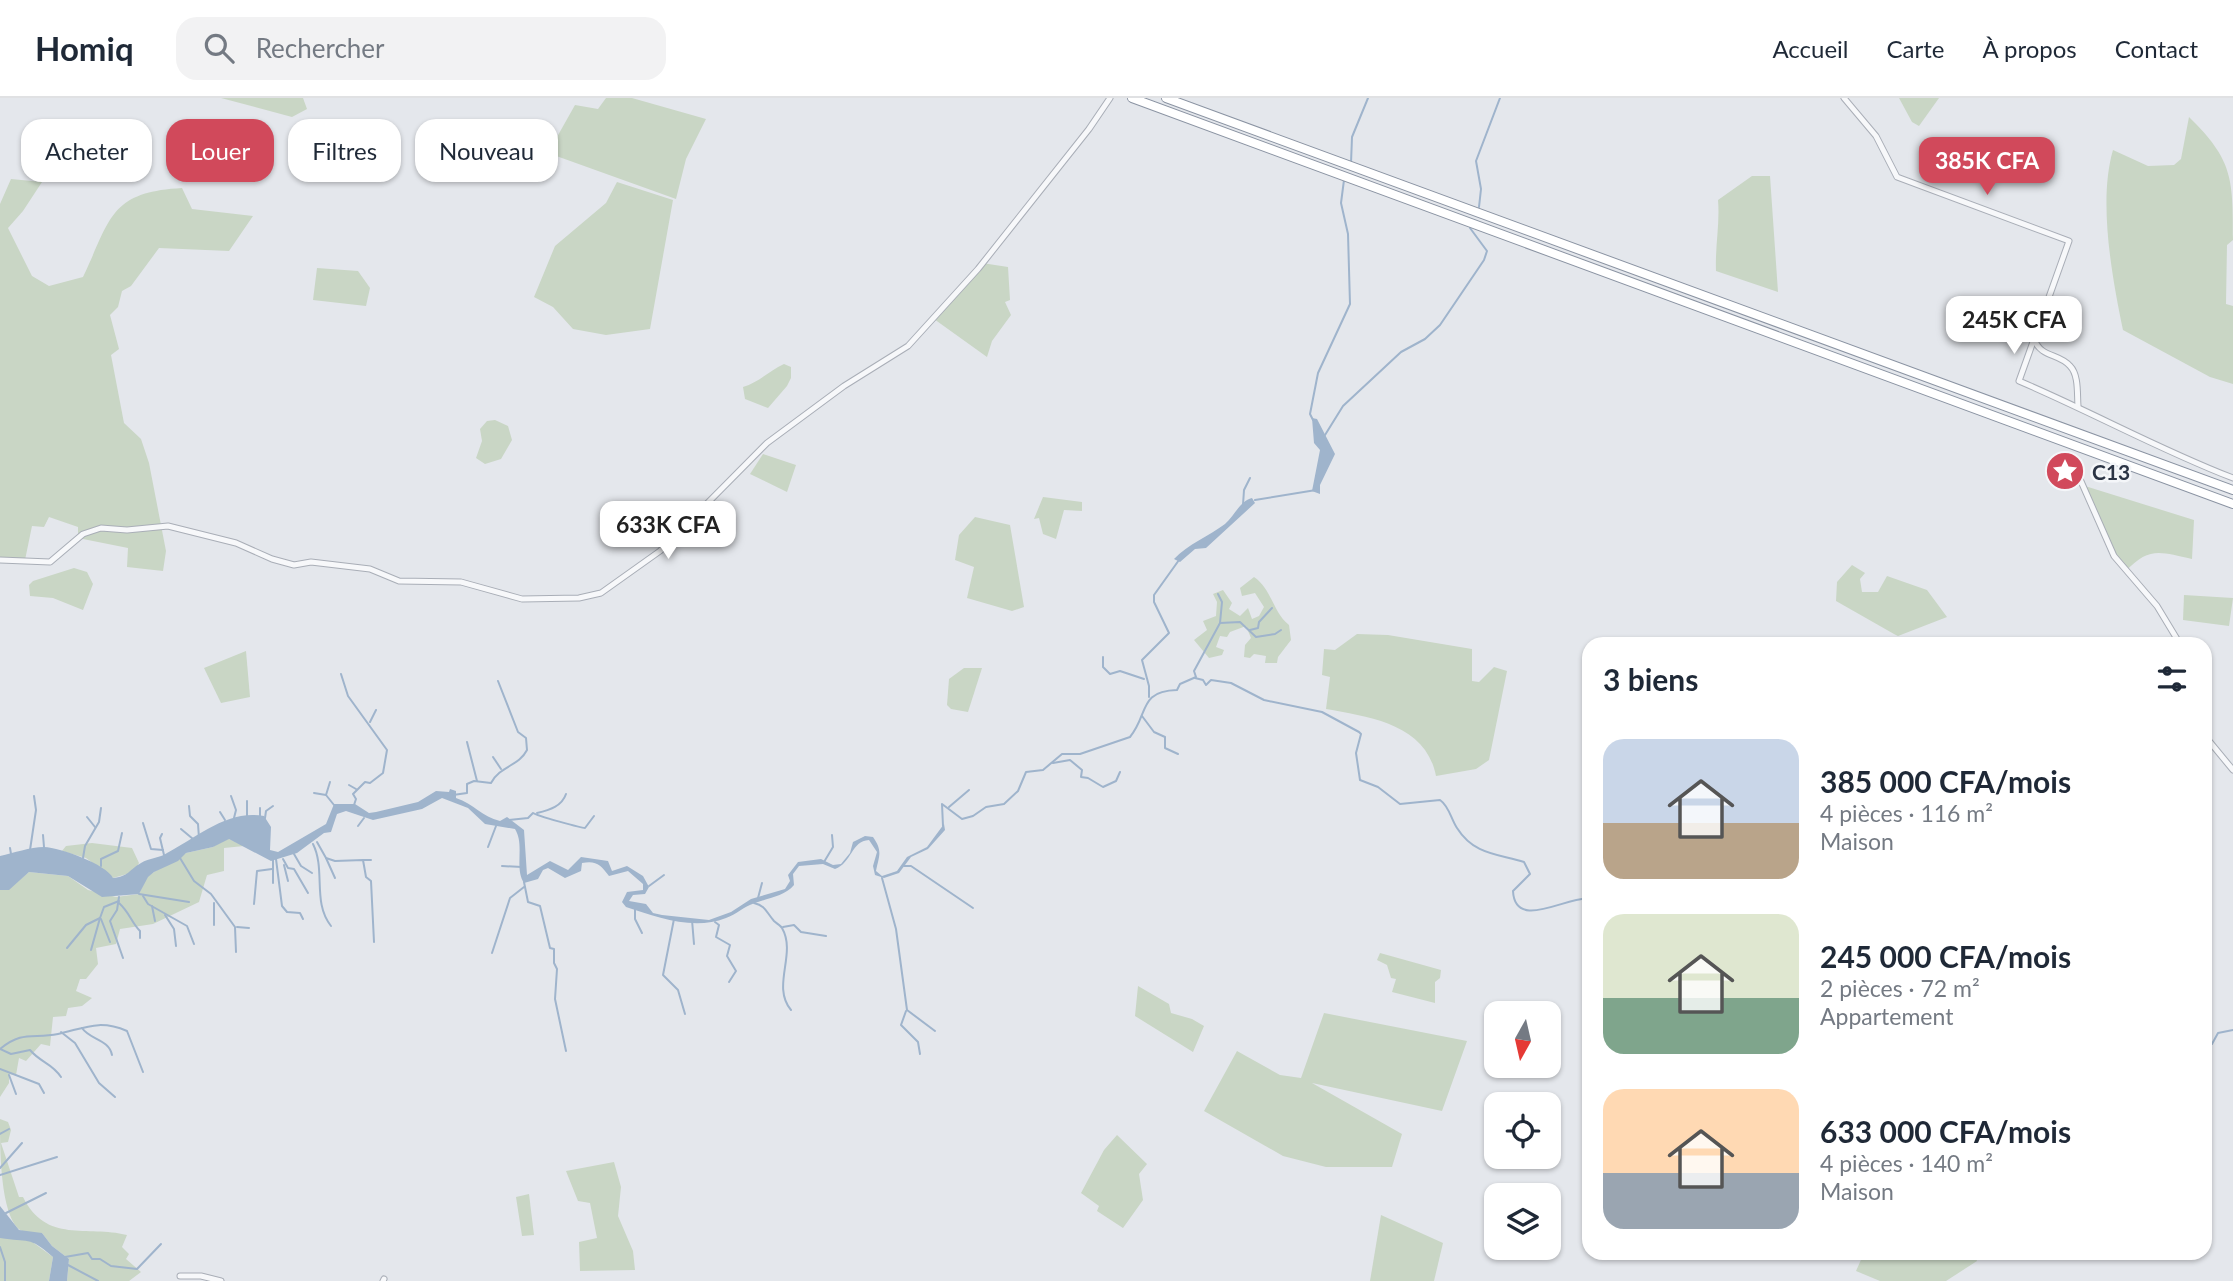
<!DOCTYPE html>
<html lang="fr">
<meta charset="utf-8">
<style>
body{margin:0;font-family:Lato,sans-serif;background:#f2f2f3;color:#1f2937;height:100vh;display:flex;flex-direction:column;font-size:26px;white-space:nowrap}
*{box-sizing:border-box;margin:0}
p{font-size:23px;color:#747a83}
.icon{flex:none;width:38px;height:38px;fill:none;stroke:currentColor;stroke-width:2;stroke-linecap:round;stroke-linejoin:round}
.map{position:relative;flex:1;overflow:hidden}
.details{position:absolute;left:1582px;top:539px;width:630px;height:623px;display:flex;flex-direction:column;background:#fff;border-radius:21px;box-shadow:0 2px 5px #0004}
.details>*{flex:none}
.hud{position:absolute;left:21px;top:21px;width:665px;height:63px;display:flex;gap:14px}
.needle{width:46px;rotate:188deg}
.fabs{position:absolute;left:1484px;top:903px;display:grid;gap:14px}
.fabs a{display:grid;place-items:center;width:77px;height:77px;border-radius:14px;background:#fff;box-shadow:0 2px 5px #0004;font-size:35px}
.price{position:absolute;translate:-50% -60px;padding:0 16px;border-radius:14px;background:#fff;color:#222;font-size:23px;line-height:46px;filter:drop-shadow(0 2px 4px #0008)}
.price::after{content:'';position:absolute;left:50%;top:42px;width:21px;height:16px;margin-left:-10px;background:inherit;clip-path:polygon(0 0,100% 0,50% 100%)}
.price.on{background:#d1495b;color:#fff}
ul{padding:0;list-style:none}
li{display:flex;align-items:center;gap:21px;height:175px;padding:0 21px}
li span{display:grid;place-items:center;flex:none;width:196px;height:140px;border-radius:21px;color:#555}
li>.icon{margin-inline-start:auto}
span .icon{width:84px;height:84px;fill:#fffc;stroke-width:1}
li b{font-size:30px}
h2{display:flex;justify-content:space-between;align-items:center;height:84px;padding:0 21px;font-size:30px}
.chip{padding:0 24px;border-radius:21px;background:#fff;box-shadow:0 2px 5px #0004;font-size:24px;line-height:63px}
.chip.on{background:#d1495b;color:#fff}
header{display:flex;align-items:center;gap:42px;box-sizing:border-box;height:98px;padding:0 35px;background:#fff;border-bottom:2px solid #e0e1e3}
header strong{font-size:33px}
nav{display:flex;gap:38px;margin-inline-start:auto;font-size:24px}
.search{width:490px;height:63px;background:#f2f2f3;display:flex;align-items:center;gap:18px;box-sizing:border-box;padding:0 24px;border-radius:21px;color:#747a83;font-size:26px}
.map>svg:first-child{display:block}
.green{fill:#c9d6c5}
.water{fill:#9fb4cc}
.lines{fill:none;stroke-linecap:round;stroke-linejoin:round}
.stream{stroke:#9fb4cc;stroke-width:2}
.minor-casing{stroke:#a9aeb7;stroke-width:7}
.trunk-casing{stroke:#8b94a3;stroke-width:10}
.minor{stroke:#f7f8fa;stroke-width:5}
.trunk{stroke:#fff;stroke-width:8}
.labels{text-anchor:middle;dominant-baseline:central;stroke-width:5;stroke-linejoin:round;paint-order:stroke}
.poi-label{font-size:21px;font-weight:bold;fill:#2b3445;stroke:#f4f6f9;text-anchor:start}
</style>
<header>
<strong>Homiq</strong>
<div class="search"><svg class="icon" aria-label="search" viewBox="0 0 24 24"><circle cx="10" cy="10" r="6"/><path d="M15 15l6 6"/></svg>Rechercher</div>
<nav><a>Accueil</a><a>Carte</a><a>À propos</a><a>Contact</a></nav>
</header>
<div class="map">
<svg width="2233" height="1183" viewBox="0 0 2233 1183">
<rect width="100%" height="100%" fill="#e4e7ec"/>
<!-- green -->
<g class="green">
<path d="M221 0H303L307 11 292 19Z"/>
<path d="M606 0H632L706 21 686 61 676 101 548 55 575 7 598 11Z"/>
<path d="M1899 0H1939L1919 28 1912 24Z"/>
<path d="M2189 19C2233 62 2233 80 2233 142L2227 147 2226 206 2233 208V286L2210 279 2123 232C2112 179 2098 103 2113 52L2148 68 2174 67 2181 61Z"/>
<path d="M1752 78H1770L1778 194 1716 173C1715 148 1720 126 1718 102Z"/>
<path d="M11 81 42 84 23 113 8 130 32 178 49 188 83 179C111 120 110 94 182 90L192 111 253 118 229 153 159 150 131 188 122 193 118 209 110 217 119 251 111 257 124 325 141 341 149 365 166 453 163 473 127 469 128 450 78 440V429L49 419 44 429 32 428 25 462H0V106Z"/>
<path d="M617 84 673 102 650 231 606 237 573 231 553 209 534 199 555 148 606 105Z"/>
<path d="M982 165 1008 169 1010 202 1005 204 1011 217 992 243 987 259 934 221Z"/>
<path d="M317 170 358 173 370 190 366 208 313 202Z"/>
<path d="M784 266 791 269V280L787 288 768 310 745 301 743 289C759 284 769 273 784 266Z"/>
<path d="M495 322 508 328 512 342 501 361 485 366 476 360 482 343 480 331 487 323Z"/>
<path d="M763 356 796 367 787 394 750 376Z"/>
<path d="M2085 388 2194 422 2192 461C2160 454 2149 448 2125 474L2114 458Z"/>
<path d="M1043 399 1082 404V413L1064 412 1056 441 1043 436 1039 420 1034 421Z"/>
<path d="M975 419 1010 427 1024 509 1012 513 967 500 974 469 955 462 959 437Z"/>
<path d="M1852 467 1865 475 1860 481 1862 494H1878L1887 478 1927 492 1947 519 1898 538 1894 536 1836 503 1837 484Z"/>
<path d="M74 470 87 474 93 486 83 512 53 500 30 498 29 487 33 483Z"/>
<path d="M1254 479C1272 491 1273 515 1289 527L1291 542 1278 559 1277 565H1265L1266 558 1254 556 1250 560 1244 559 1245 547 1251 540 1246 528 1230 534 1227 539 1220 538 1216 549 1224 552 1222 557 1209 560 1194 542 1207 532 1203 523 1216 518 1217 504 1213 496 1223 492 1232 505 1229 511 1240 518 1248 510 1252 521 1259 518 1264 509 1255 495 1242 498 1240 490Z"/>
<path d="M2184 497 2233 500 2229 528 2183 522Z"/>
<path d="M1357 536 1388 537 1472 551V583L1479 584 1494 569 1507 573 1489 662 1476 671 1436 678C1426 626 1370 619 1326 611L1330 579 1322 577 1324 551 1335 552Z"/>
<path d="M246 553 250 599 221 605 204 570Z"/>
<path d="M964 570H982L968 614 951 611 947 607 949 581Z"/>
<path d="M223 741H229L244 748 224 750V773L207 777 199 804 153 826 120 831 116 846 96 850 98 866 86 881H80L76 893 92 900 82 908 68 910 66 918 53 919 50 948 41 946 26 963 19 960 16 977 9 976V985L0 999V792L9 791 29 774 68 778 88 792 116 799 139 796 147 779 154 774 186 755 213 749Z"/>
<path d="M92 745 132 750 139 765 134 774 113 780 86 760 62 753 66 748Z"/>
<path d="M1380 855 1441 872 1440 880 1435 884V905L1392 894 1396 881 1391 880 1387 867 1377 862Z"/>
<path d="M1138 888 1169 906 1171 915 1192 921 1204 928 1193 954 1135 918Z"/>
<path d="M1324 915 1467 943 1442 1013 1312 985 1402 1036 1392 1069H1326L1283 1058 1204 1013 1237 953 1280 977 1301 980Z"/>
<path d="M0 1021 8 1024 11 1032 8 1044 1 1045 19 1099H23C46 1146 87 1127 127 1137L122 1149 129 1156 126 1161 141 1174 129 1183H67L69 1161 52 1148 42 1135C36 1135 26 1135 20 1132 0 1117 0 1049 0 1021Z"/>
<path d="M1117 1037 1147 1066 1139 1076 1143 1102 1123 1130 1097 1113 1099 1108 1081 1095 1104 1052Z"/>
<path d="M614 1064 621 1089 618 1118 633 1153 635 1172 580 1173 579 1144 597 1140 590 1105 578 1103 566 1073Z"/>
<path d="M529 1096 534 1137 522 1138 516 1099Z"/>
<path d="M1381 1117 1443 1145 1434 1183H1370Z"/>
<path d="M0 1140H27L53 1159 49 1183H0Z"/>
<path d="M1864 1155H1974L1977 1163 1946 1183H1880L1856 1173Z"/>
</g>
<!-- water -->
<g class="water">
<path d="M1312 320 1317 321 1335 356 1320 387V396L1312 393 1320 352 1314 345Z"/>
<path d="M1252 400 1255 405 1206 450 1195 451 1180 464 1174 461C1188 446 1209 438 1225 426 1235 417 1240 403 1252 400Z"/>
<path d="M450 691 456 693V700C474 706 482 719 500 723L507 719 524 732 527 777 550 763 568 772 581 759 608 763 612 773 627 768 643 778 649 789 645 796 633 797 629 803 646 806 653 815 662 817 709 822 731 814 751 801 785 791 790 783 788 777 798 764 821 761 833 767 841 766 850 755 853 744 865 738 873 739C883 753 879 758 876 773L882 778 897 773 907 759 927 749 944 726 945 732 928 751 911 759 899 775 884 780 875 777 873 768 877 754 869 742C851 743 852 765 835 771L823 766 799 768 793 776 794 787C785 798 768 800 755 805 744 808 736 817 726 820 693 833 657 819 626 809L622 804 627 794 643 792V786L628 773 609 778C601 767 596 762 582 765L581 773 565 780 548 770 543 772 538 781 524 785C514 770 525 747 515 731L485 726 468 710 442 700 422 711 373 722 346 713 337 716 331 734 324 735 297 755 271 763 229 741 213 749 186 755 178 763 154 774 148 779 139 796 102 799 68 778 29 774 9 792H0V758C14 755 30 749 44 749 61 750 106 766 113 780 128 779 130 771 141 765 149 760 160 760 167 755 197 739 228 711 264 718L271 729 270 752 278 754 326 726 334 706H355L369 715 376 714 418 704 436 693 449 694Z"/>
<path d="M0 1108 19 1132 42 1135 52 1148 69 1161 67 1183H49L53 1159C28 1137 29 1145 0 1140Z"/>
</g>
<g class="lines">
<!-- stream -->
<g class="stream">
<path d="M1351 65 1352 39 1368 0"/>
<path d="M1479 109 1481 91 1476 63 1500 0"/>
<path d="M1313 322 1310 316 1318 275 1350 206 1348 136 1341 105 1344 82"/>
<path d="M1325 337 1343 308 1401 254 1425 241 1440 227 1484 162 1487 153 1470 130"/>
<path d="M1255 402 1316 392"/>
<path d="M1243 407 1244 392 1250 380"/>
<path d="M1218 496 1222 504 1220 525"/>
<path d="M1250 532 1258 530 1259 524 1272 510"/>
<path d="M1103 559V569L1110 576 1120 573 1144 581"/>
<path d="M341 576 348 598 387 652 383 675 370 685 365 684 353 696 356 701 354 707"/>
<path d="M1195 580 1203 582 1206 587 1211 582 1231 585 1264 602 1322 614 1359 634 1361 636 1356 655 1360 682 1378 689 1400 706 1440 702C1449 708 1451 721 1457 730 1474 757 1498 756 1524 764L1530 776 1513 793C1515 834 1569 797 1589 801"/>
<path d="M1149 599V588L1142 562 1169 535 1154 504V497L1179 462"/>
<path d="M1142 618 1154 634 1165 639V650L1178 656"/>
<path d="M370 624 376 612"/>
<path d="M467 644 477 683"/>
<path d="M493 659 501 671"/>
<path d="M1053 665 1070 662 1082 672 1081 679 1088 680 1103 689 1116 683 1120 674"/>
<path d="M330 684 326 697 334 707"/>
<path d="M349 687 356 691"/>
<path d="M314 695 326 697"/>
<path d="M453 697 467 695V686L474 683 491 685C500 668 519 668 527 652L526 640 518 634 498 583"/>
<path d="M231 698 236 712 234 720"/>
<path d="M189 708 190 718 198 726 199 740"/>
<path d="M949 709 969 692"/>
<path d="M220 714 225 722"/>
<path d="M537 715C550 712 562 708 566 696"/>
<path d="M87 719 95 729"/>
<path d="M247 719V703"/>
<path d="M260 720V710"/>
<path d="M265 720 266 713 273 708"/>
<path d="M509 722 528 720 533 715C537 718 582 730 585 730L594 718"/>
<path d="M143 725 151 751 163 752"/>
<path d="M358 728 364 720"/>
<path d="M943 728 942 706 962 721 973 718 986 709 1004 706 1018 693 1026 674 1043 672 1062 656H1080L1130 639C1149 616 1138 593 1177 592L1180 586 1196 579 1194 573 1220 525 1240 524 1256 539 1275 536 1281 532"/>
<path d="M181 731 193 741"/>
<path d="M162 736 160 740 164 757"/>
<path d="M43 737 44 749"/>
<path d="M317 744 326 760 335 763 363 762 366 779 371 783 374 844"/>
<path d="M313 746C326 772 312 804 331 828"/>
<path d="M488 749 496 728"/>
<path d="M10 750 11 756"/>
<path d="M30 752 36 712 34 698"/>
<path d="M294 756 301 768 312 775"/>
<path d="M83 760 85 748 99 724 101 710"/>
<path d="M180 760 194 783 211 796 235 829 236 854"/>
<path d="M326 760 335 780"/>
<path d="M276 761 282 808 287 814 300 815 303 821"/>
<path d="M283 761 288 770 294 771 308 795"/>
<path d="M363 762H371"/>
<path d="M824 764 833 749 832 737"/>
<path d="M284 767 288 783"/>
<path d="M101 768V761L118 753 122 735"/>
<path d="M502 768 522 769"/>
<path d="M904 768H911L973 810"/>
<path d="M882 780 896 831 907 912 935 933"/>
<path d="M524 784 528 804 540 808 550 850 554 851V865L557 871 555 901 566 953"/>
<path d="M273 785V762"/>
<path d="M649 788 664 777"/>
<path d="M139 796 189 804"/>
<path d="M143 798 148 806 187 828 194 846"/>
<path d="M119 799 117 812 110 823 123 860"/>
<path d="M758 800 762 785"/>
<path d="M119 805C130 815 131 824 140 833V840"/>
<path d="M754 805C766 808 766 814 774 823 776 825 781 828 782 830 797 856 771 888 791 912"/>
<path d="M254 806 257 773 272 771"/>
<path d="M152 808 155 823"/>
<path d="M635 810V821L642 835"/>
<path d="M165 817 174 831 176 848"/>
<path d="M101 821 110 844"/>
<path d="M674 821 663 877 678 892 685 916"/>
<path d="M692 822 694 846"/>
<path d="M715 824 719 827 716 839 730 847 727 858 736 873 729 884"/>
<path d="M214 827V805"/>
<path d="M237 829 249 830"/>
<path d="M783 829 794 827 801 834 826 838"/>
<path d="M67 850 86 827 100 820 104 809 119 803"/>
<path d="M91 852 100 820"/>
<path d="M492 855 510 800 524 789"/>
<path d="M906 913 901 927 918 944 920 956"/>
<path d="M82 930C90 942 109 941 112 957"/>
<path d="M61 934 75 945 99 985 115 999"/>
<path d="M2205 945 2212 946 2218 935 2233 932"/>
<path d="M0 951C23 932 33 941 58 936 85 930 99 921 127 933L143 974"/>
<path d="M0 951 11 956 30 952C41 965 52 965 61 979"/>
<path d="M0 971 39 986 44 995"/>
<path d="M9 977 16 996"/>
<path d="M0 1036 9 1031"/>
<path d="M0 1070 22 1045"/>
<path d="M0 1077 57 1059"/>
<path d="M6 1115 46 1095"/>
<path d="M0 1149 5 1164V1183"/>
<path d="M65 1159 88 1155 92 1161H100L111 1168 137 1171 161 1146"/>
<path d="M68 1167 98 1183"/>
</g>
<!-- minor casing -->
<g class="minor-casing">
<g id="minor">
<path d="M1844 0 1876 38 1897 79 2069 143 2034 241C2041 260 2059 255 2070 268 2079 277 2077 296 2078 308"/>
<path d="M2034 241 2019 283C2092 314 2160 352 2233 380"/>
<path d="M2072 363 2114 458 2157 508 2180 546"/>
<path d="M0 462 50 464 83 436 101 430 127 432 168 428 236 445 272 461 294 467 311 464 370 471 399 483 461 484 522 501 579 500 601 495 660 453 767 345 844 288 908 248 978 171 1089 31 1110 0"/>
<path d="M2205 638 2233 672"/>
<path d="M180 1178H201L221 1183"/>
<path d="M383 1183 384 1181"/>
</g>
</g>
<!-- trunk casing -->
<g class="trunk-casing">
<g id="trunk">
<path d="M1132 0 2233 406"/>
<path d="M1166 0 2233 392"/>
</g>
</g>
<!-- minor -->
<use href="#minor" class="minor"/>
<!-- trunk -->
<use href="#trunk" class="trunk"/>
</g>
<!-- icons -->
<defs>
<g id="sight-disc" transform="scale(2.0125)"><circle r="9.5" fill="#d1495b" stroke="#f4f6f9"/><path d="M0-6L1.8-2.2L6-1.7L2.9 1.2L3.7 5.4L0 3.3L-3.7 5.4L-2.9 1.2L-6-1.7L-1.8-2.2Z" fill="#fff"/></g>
</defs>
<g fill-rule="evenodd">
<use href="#sight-disc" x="2065" y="373"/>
</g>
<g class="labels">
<!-- poi labels -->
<g class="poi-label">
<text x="2092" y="373">C13</text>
</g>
</g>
</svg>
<div class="fabs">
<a><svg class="needle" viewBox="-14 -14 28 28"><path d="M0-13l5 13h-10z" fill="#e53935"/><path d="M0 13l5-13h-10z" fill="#747a83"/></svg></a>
<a><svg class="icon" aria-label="locate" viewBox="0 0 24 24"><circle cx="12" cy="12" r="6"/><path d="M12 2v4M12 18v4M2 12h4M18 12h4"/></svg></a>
<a><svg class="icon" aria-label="layers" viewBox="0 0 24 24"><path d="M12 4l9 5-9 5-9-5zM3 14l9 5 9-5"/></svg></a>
</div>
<b class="price on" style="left:1987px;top:99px">385K CFA</b>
<b class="price" style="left:2014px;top:258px">245K CFA</b>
<b class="price" style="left:668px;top:463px">633K CFA</b>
<div class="hud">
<a class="chip">Acheter</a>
<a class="chip on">Louer</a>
<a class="chip">Filtres</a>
<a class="chip">Nouveau</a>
</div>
<section class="details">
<h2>3 biens<svg class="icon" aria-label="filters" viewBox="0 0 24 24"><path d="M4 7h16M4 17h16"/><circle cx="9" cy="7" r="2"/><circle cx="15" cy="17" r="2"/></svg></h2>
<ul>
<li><span style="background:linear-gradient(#c9d6e8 60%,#b9a48a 0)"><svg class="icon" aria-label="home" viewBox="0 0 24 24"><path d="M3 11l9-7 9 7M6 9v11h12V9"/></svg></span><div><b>385 000 CFA/mois</b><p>4 pièces · 116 m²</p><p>Maison</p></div></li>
<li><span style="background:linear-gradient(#dfe7d0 60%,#7fa58c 0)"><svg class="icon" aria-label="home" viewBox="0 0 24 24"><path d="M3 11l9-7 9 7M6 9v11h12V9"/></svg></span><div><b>245 000 CFA/mois</b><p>2 pièces · 72 m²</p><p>Appartement</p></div></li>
<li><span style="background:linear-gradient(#ffd9b3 60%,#9aa5b1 0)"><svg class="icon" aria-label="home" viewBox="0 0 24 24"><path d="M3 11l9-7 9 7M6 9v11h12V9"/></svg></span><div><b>633 000 CFA/mois</b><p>4 pièces · 140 m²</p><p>Maison</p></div></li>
</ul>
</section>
</div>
